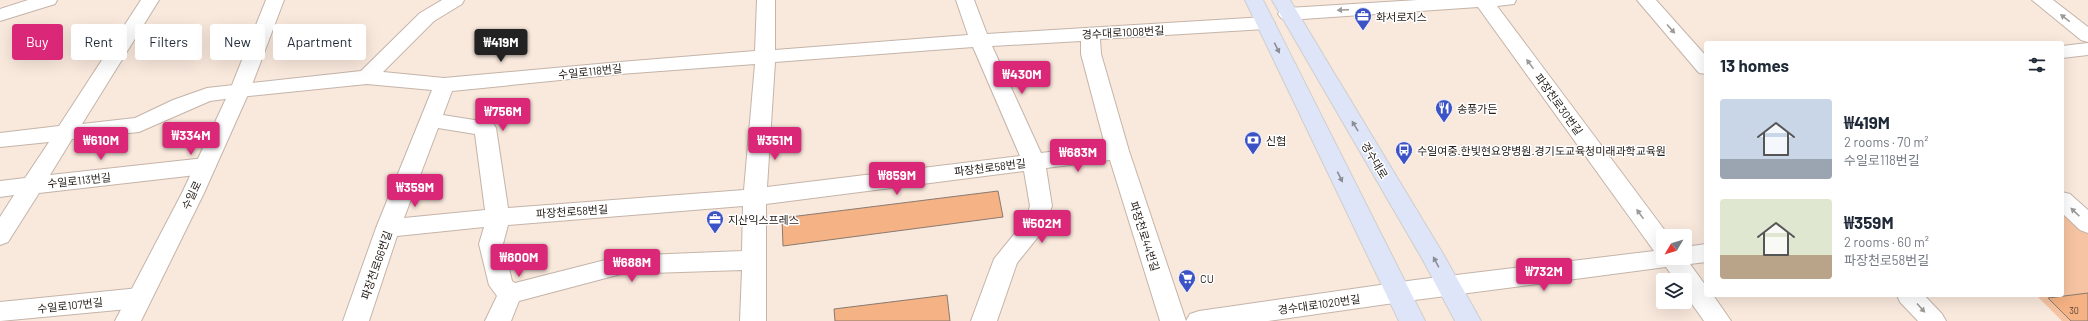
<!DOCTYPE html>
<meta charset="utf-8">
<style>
body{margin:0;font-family:Barlow,"Noto Sans KR",sans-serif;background:#f6f6f7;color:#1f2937;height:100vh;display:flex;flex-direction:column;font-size:15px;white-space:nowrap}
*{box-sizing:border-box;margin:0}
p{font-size:13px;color:#747a83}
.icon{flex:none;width:22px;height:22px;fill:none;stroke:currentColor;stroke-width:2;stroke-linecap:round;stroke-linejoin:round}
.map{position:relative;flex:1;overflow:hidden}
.side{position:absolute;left:1704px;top:41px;width:360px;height:256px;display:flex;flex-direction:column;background:#fff;border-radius:4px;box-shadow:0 4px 16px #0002}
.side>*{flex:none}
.top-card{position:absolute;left:12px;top:24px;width:380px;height:36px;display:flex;gap:8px}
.needle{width:26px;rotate:232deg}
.buttons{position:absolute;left:1656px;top:229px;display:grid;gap:8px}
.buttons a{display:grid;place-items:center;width:36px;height:36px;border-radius:4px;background:#fff;box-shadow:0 4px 16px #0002;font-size:20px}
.price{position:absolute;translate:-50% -34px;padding:0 9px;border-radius:4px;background:#db2777;color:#fff;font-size:13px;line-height:26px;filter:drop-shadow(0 1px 2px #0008)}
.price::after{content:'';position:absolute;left:50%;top:24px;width:12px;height:9px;margin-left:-6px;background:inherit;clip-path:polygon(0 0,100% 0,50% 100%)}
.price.current{background:#222;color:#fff}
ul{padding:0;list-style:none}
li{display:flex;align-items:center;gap:12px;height:100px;padding:0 16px}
li span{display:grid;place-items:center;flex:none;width:112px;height:80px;border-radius:4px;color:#555}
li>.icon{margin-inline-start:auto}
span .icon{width:48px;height:48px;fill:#fffc;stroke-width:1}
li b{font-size:17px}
h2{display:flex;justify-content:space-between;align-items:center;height:48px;padding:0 16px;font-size:17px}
.tag{padding:0 14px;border-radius:4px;background:#fff;box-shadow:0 4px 16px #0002;font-size:14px;line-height:36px}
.tag.current{background:#db2777;color:#fff}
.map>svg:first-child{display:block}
.green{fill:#f6c4a2}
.building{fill:#f5b284;stroke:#8a7a70}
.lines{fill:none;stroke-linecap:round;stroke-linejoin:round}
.minor-casing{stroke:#c4b4a9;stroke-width:2}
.tertiary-casing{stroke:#c4b4a9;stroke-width:2}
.primary-casing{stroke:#cfcecd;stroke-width:2}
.minor{fill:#fff;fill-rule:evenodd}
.tertiary{fill:#fff;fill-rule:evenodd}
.primary{fill:#dfe5f8;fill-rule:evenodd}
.oneway{fill:#9d9b99}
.oneway2{fill:#8c8c95}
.labels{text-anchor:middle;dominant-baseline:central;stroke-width:3;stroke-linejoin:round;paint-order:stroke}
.number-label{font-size:9px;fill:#5a4436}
.poi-label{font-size:11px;fill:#26201c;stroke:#fff;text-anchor:start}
.street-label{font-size:11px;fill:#26201c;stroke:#fff}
</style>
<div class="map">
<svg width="2088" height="321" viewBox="0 0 2088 321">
<rect width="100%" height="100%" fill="#f9e8dc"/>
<!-- green -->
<path class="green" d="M2062 207 2088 231V321H2062L2036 295H2062Z"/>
<!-- building -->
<g class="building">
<path d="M998 191 1003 217 783 246 782 218Z"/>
<path d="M2088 293V321H2071L2048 298Z"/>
<path d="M947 295 950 321H835L834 309Z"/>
</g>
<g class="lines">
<!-- minor casing -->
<g class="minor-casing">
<g id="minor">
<path d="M28 0H57L55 4 0 21V9Z"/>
<path d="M141 0H159L82 124 135 118 173 100 207 88 361 71 420 13 442 0H464L462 4 434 21 383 72 444 78 620 62 755 51 757 0H775V50L968 35 956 0H974L987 34 1265 17 1272 19 1275 23 1272 27 1265 29 1100 39 1101 54 1129 151 1186 321H1160L1110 160 1046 168 1052 206 1042 232 1017 263 997 321H971L994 259 1024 222 1030 206 1024 171 766 204V321H740L742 270 621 274 519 301 511 321H485L497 296 489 285 479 244 484 227 397 236 369 321H343L376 228 432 90 367 84 240 97 210 101 139 132 72 139 50 175 205 158 213 161 216 166 213 171 205 174 39 193 8 242 0 245V217L14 195 0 197V181L25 178 49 142 0 147V133L59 126ZM1081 41V54L1105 145 1041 153 992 46ZM973 47 1020 156 767 187 775 62ZM755 64 744 190 508 208 496 128 493 123 443 115 452 91 620 74ZM438 128 475 134 485 210 404 218ZM743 206 742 251 621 256 515 283 512 281 503 244 508 225Z"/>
<path d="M1418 0H1516L1514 4 1497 6 1669 236H1663V258H1685V247L1706 244V262L1690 264 1706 286V295H1713L1731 321H1704L1685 294V280H1675L1666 267 1415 300 1268 321H1186L1190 314 1199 311 1415 280 1654 251 1478 7 1288 20 1281 18 1278 14 1281 10 1288 8Z"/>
<path d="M1637 0H1656L1706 56V74L1699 73Z"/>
<path d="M2032 0H2053L2088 27V42L2081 40Z"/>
<path d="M2088 43V55L2062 58V46Z"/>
<path d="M2062 192 2070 194 2088 210V233L2080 230 2062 213Z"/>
<path d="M139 288 148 291 151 298 148 305 139 308 0 321V302Z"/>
<path d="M1897 295H1924L1942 314 1946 321H1918L1900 302Z"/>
</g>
</g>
<!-- tertiary casing -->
<g class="tertiary-casing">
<path id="tertiary" d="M266 0H284L250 90 204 193 141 321H115L182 193 230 90Z"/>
</g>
<!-- primary casing -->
<g class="primary-casing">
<g id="primary">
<path d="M1245 0H1263L1425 321H1399Z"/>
<path d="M1272 0H1290L1442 252 1481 321H1455L1424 262Z"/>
</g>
</g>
<!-- minor -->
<use href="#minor" class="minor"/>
<!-- tertiary -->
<use href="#tertiary" class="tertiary"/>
<!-- primary -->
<use href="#primary" class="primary"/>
</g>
<!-- one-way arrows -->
<defs><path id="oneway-solid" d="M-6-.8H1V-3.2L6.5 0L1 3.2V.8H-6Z"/></defs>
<g class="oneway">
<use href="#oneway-solid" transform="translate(1343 10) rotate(177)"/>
<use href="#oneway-solid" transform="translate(2065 18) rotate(-142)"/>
<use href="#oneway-solid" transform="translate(1671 29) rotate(48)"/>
<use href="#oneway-solid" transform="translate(1530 64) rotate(-126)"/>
<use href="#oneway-solid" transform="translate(2075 212) rotate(-137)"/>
<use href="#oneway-solid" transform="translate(1640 214) rotate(-126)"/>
<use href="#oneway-solid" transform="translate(1921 308) rotate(48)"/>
</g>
<g class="oneway2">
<use href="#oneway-solid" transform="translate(1277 48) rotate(64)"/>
<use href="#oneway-solid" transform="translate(1355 126) rotate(-121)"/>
<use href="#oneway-solid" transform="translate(1340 177) rotate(64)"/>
<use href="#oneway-solid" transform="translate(1436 262) rotate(-118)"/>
</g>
<!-- icons -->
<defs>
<g id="office-pin" transform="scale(0.9)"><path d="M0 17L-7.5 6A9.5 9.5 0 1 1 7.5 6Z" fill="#3c53c5" stroke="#fff"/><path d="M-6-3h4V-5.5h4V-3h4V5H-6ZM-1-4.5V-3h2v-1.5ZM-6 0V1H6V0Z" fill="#fff"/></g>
<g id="restaurant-pin" transform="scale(0.9)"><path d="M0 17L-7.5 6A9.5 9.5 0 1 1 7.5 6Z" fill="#3c53c5" stroke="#fff"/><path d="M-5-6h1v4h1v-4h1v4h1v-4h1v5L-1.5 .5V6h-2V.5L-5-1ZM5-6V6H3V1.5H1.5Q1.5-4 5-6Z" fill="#fff"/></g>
<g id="bank-pin" transform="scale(0.9)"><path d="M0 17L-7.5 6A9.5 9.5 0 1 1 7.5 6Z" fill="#3c53c5" stroke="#fff"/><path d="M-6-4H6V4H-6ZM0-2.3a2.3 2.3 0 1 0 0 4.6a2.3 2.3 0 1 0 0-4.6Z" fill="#fff"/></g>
<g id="bus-pin" transform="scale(0.9)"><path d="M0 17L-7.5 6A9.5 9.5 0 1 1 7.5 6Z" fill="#3c53c5" stroke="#fff"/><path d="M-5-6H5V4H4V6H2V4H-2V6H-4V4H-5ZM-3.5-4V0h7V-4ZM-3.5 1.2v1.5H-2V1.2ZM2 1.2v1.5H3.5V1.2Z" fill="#fff"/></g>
<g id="supermarket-pin" transform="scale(0.9)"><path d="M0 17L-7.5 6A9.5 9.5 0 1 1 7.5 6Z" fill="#3c53c5" stroke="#fff"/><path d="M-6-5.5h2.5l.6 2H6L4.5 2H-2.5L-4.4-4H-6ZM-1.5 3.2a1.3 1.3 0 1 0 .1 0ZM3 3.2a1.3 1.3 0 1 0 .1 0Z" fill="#fff"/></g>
</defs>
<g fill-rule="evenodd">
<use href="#office-pin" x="1363" y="16"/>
<use href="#restaurant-pin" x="1444" y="108"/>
<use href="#bank-pin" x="1253" y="140"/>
<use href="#bus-pin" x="1404" y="150"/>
<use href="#office-pin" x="715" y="219"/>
<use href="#supermarket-pin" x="1187" y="278"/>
</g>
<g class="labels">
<!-- number labels -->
<g class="number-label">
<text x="2074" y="310">30</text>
</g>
<!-- poi labels -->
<g class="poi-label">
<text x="1376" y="16">화서로지스</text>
<text x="1457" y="108">송풍가든</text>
<text x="1266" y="140">신협</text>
<text x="1417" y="150">수일여중.한빛현요양병원.경기도교육청미래과학교육원</text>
<text x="728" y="219">지산익스프레스</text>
<text x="1200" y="278">CU</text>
</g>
<!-- street labels -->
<g class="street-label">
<text transform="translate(1123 32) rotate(-3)">경수대로1008번길</text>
<text transform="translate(590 71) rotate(-6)">수일로118번길</text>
<text transform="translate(1559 104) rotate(54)">파장천로30번길</text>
<text transform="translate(1375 160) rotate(59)">경수대로</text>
<text transform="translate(990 167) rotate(-7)">파장천로58번길</text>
<text transform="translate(79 180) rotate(-6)">수일로113번길</text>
<text transform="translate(191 195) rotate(-64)">수일로</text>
<text transform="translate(572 211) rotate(-4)">파장천로58번길</text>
<text transform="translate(1145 236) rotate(72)">파장천로44번길</text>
<text transform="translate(376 265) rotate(-71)">파장천로66번길</text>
<text transform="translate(1319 304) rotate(-8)">경수대로1020번길</text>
<text transform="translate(70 305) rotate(-6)">수일로107번길</text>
</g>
</g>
</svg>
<div class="buttons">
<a><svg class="needle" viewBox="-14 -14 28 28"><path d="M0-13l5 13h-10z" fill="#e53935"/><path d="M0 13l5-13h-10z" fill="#747a83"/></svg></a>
<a><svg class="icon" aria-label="layers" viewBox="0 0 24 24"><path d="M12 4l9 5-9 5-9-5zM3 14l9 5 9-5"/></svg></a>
</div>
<b class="price current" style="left:501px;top:63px">₩419M</b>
<b class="price" style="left:1022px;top:95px">₩430M</b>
<b class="price" style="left:503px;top:132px">₩756M</b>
<b class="price" style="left:191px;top:156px">₩334M</b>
<b class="price" style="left:101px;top:161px">₩610M</b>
<b class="price" style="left:775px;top:161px">₩351M</b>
<b class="price" style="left:1078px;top:173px">₩683M</b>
<b class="price" style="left:897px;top:196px">₩859M</b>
<b class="price" style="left:415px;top:208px">₩359M</b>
<b class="price" style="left:1042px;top:244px">₩502M</b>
<b class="price" style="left:519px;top:278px">₩800M</b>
<b class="price" style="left:632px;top:283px">₩688M</b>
<b class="price" style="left:1544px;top:292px">₩732M</b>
<div class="top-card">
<a class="tag current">Buy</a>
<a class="tag">Rent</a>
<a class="tag">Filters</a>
<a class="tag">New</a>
<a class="tag">Apartment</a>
</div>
<section class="side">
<h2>13 homes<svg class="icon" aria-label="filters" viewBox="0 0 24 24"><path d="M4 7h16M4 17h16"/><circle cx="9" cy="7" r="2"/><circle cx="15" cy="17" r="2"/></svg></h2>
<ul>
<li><span style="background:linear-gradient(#c9d6e8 75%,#9aa5b1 0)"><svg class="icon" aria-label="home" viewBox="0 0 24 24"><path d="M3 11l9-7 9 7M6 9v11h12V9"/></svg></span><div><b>₩419M</b><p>2 rooms · 70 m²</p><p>수일로118번길</p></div></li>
<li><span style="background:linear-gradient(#dfe7d0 70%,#b9a48a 0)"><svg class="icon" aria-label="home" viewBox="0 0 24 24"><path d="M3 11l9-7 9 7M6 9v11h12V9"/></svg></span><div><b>₩359M</b><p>2 rooms · 60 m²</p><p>파장천로58번길</p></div></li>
</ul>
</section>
</div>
